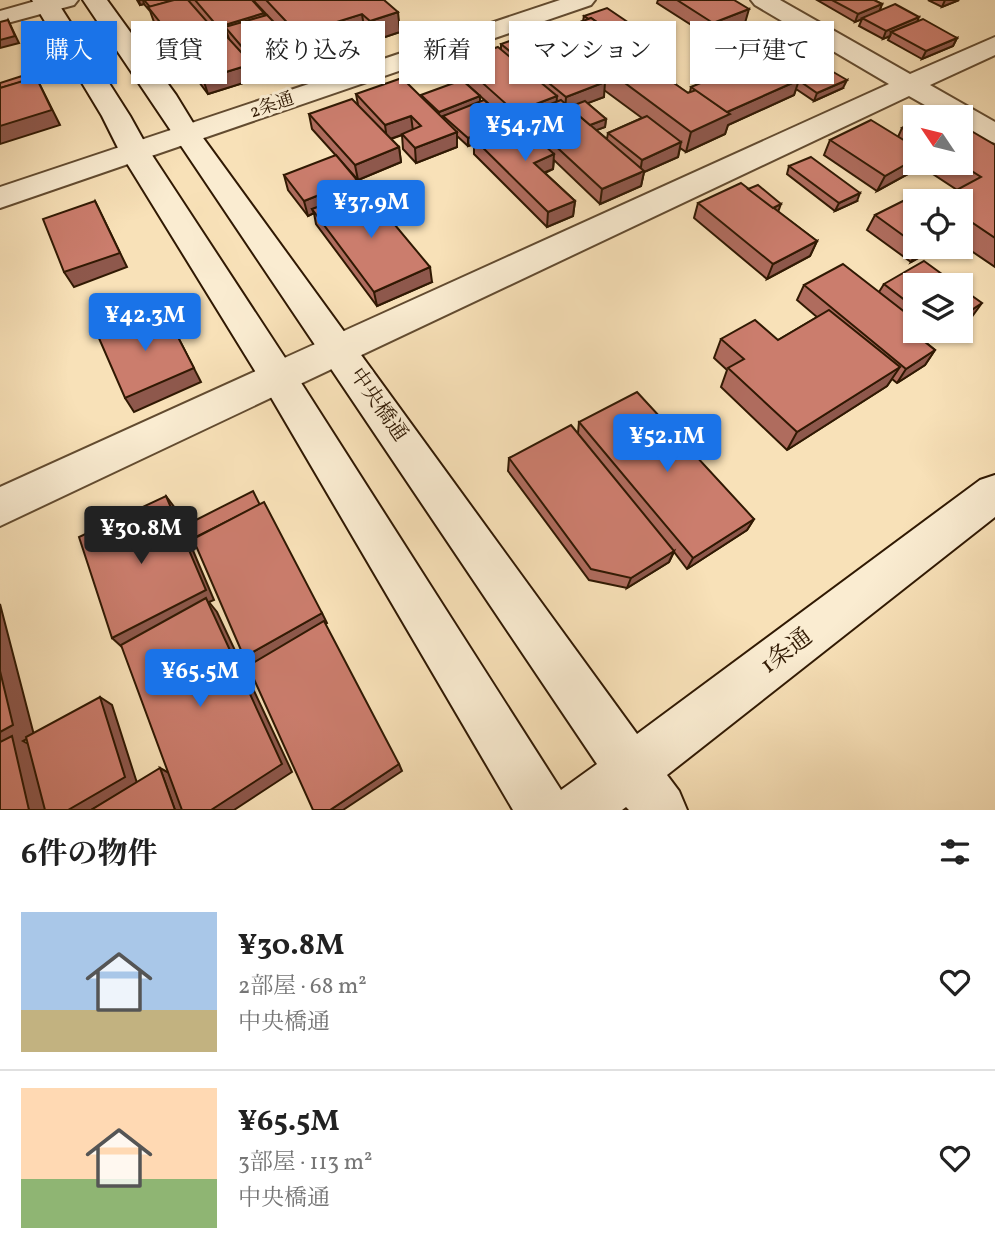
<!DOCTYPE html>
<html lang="ja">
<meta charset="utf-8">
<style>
body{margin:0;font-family:Vollkorn,"Noto Serif JP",serif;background:#f2f2f2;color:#222;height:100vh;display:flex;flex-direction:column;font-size:26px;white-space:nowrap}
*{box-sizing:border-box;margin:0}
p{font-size:23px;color:#767676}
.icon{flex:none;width:38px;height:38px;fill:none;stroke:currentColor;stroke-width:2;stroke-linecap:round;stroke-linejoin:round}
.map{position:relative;height:810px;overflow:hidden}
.panel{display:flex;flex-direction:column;background:#fff;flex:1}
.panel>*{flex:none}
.top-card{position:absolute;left:21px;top:21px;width:954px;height:63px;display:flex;gap:14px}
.needle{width:46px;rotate:305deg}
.controls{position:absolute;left:903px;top:105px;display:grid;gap:14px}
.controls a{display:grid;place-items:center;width:70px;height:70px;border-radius:0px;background:#fff;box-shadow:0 2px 5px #0004;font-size:35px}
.price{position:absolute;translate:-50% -60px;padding:0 16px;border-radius:7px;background:#1a73e8;color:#fff;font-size:23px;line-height:46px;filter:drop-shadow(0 2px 4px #0008)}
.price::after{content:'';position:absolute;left:50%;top:42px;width:21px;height:16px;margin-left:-10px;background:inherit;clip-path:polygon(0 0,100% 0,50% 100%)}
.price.active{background:#222;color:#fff}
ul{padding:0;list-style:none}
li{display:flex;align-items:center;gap:21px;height:175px;padding:0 21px}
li+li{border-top:2px solid #e0e0e0}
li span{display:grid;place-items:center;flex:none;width:196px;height:140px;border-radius:0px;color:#555}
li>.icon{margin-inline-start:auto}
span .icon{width:84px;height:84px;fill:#fffc;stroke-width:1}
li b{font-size:30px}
h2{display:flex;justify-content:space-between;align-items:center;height:84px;padding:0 21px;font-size:30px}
.chip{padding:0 24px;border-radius:0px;background:#fff;box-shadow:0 2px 5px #0004;font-size:24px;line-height:63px}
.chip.active{background:#1a73e8;color:#fff}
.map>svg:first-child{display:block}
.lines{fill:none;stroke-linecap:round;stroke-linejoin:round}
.street-casing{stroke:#624b30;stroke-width:4}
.secondary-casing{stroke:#301903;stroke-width:4}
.street{fill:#faecd1;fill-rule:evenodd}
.secondary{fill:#faecd1;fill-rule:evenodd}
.wall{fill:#af6c5e;stroke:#301903;stroke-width:2;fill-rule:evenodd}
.shaded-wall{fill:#8e584c;stroke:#301903;stroke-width:2}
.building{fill:#cb7d6d;stroke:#301903;stroke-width:2}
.labels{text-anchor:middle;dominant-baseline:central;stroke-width:6;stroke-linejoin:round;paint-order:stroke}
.far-street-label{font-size:18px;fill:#301903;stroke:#faecd1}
.street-label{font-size:21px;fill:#301903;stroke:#faecd1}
.near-street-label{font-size:24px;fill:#301903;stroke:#faecd1}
</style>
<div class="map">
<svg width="995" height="810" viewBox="0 0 995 810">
<rect width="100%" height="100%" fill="#f8e1b8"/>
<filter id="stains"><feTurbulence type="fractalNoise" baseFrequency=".00286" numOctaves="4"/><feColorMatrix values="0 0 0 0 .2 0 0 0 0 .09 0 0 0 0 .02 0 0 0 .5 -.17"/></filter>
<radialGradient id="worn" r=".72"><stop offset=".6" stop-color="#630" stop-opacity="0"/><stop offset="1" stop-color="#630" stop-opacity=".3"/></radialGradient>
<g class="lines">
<!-- street casing -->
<g class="street-casing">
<g id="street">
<path d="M39 0H78L74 5 0 25V11Z"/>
<path d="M560 0H595L591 5 0 208V187Z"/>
<path d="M751 0H780L910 74 995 37V55L930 85 995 122V143L985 140 961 126V117H946L909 96 0 526V487L889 84 755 5Z"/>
</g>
</g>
<!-- secondary casing -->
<g class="secondary-casing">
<path id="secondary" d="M32 0H56L130 116 150 152 291 367 561 790 597 764 83 0H107L176 95 198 131 637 734 980 480 995 475V517L667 775 679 791 687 810H629L626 807 622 810H513L265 387 120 152 102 116Z"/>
</g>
<!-- street -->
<use href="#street" class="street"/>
<!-- secondary -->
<use href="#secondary" class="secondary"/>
</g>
<!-- wall -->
<g class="wall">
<path d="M137 0H252L265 16 267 15 253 0H384L400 32 373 41 365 34 302 54 299 50 301 62 258 76 254 70 256 79 208 94 185 63 184 60 154 22 150 11 144 4 140 5Z"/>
<path d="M658 0H734L745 23 710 37 657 3Z"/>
<path d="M817 0H874L882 4 880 10 917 21 957 38 953 46 922 59 888 40 890 36 883 39 859 26 862 19 855 22Z"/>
<path d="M928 0H959L942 7Z"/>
<path d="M584 16 664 63 652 68 688 93 690 92 691 87 774 64H811L843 88 814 101 796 89 794 95 728 125 725 134 686 152 680 148 678 157 644 172 641 186 600 204 554 160 553 169 545 173 575 201 573 216 547 227 474 154V144L468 146 457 136V147L416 163 403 149 402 135 391 139 399 147 401 162 358 180 312 129 309 114 358 105 356 94 422 98 421 95 480 96V102L509 122 508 126 512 125 458 76V61L501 50V44L554 42 555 31 583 21ZM604 90 642 118 608 133 607 139 596 130 605 127 606 119 587 103 604 97Z"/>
<path d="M915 122V163H961L995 145V267L961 244V201H938L957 190 919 165 917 169 877 191 824 155 830 140 898 137 902 128Z"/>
<path d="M789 166 857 201 835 211 787 174Z"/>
<path d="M284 175 359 191 432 282 377 306 316 224 314 213 308 216 288 190Z"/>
<path d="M915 202V247H938L911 262 867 230 875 215Z"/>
<path d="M698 203 778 212 817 241 810 256 767 279 694 218Z"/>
<path d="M884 284 915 285V331L914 333 935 350 925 365 897 383 892 379 887 386 787 450 721 387 727 370 714 358 721 339 778 340 817 317 797 300 804 285 879 292Z"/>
<path d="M917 331H951L932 342Z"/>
<path d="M579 422 754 519 747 530 687 569 674 552 669 562 627 588 589 580 508 471 509 458 578 433Z"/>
</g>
<!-- shaded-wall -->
<g class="shaded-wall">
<path d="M139 0H143L144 4 140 5Z"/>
<path d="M945 0H959L942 7Z"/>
<path d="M882 4 879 12 855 22 858 14Z"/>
<path d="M749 9 745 23 710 37 713 23Z"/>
<path d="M398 12 400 32 373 41 370 21Z"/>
<path d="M264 13 268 28 225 27 229 39 218 27Z"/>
<path d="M362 14 365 34 302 54 298 34Z"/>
<path d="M919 17 916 25 891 32 890 36 883 39 886 31Z"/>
<path d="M8 20 19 43 0 48V40Z"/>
<path d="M210 25 214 40 204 31 208 42 181 49 179 46 197 30Z"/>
<path d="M957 38 953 46 922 59 926 51Z"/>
<path d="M298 47 301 62 258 76 254 61Z"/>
<path d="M666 48 664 63 641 72 643 57Z"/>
<path d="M813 58 810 66 789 75 782 71Z"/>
<path d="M252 64 256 79 208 94 203 79Z"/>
<path d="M36 77 60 125 0 144V126Z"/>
<path d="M799 80 794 95 728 125 725 134 686 152 691 132 727 112Z"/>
<path d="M847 80 843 88 814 101 817 93Z"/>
<path d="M605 82 604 97 565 112 566 97Z"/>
<path d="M480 96V104L443 116 444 118 439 120V112Z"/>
<path d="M557 96 556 111 522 115V125L515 127V112Z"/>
<path d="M411 116 413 131 387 140 385 125Z"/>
<path d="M606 119 605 127 589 133 590 125Z"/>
<path d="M509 122 508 130 474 139V144L468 146V138Z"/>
<path d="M457 132V147L416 163 415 148Z"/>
<path d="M681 142 678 157 644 172 641 186 600 204 602 189 640 173 642 160Z"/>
<path d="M399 147 401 162 358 180 355 165Z"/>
<path d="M554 154 553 169 533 177 534 163Z"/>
<path d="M915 159V163H920L917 169 877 191 885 176Z"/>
<path d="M357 180 360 195 312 209 314 213 308 216 304 201Z"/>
<path d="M860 193 857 201 835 211 839 203Z"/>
<path d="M95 201 127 267 74 287 64 272Z"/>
<path d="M575 201 573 216 547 227 548 212Z"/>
<path d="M781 204 778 212 770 209Z"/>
<path d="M817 241 810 256 767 279 773 264Z"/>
<path d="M920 247H938L911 262Z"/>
<path d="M430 267 432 282 377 306 374 292Z"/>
<path d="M982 303 971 318 961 324V317Z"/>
<path d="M147 306 151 314 107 332 102 325Z"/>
<path d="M164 310 201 382 134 412 125 398Z"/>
<path d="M940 331H951L932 342Z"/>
<path d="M935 350 925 365 897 383 906 369Z"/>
<path d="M900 367 887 386 787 450 797 432Z"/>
<path d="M166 496 175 508 214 600 209 602 217 612 292 772 234 810H211L123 648 112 638Z"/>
<path d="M754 519 747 530 687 569 693 558Z"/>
<path d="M674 551 669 562 627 588 631 578Z"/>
<path d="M0 604 34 735 23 741 32 746 48 810H29L0 754Z"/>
<path d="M322 613 327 623 252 666 244 657Z"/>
<path d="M100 697 112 705 137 783 91 810H68Z"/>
<path d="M399 764 402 771 343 810H330Z"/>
<path d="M160 768 171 774 184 810H175Z"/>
</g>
<!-- building -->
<g class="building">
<path d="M144 0H174L150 7Z"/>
<path d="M174 0H188L210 25 197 30 204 38 179 46 148 7Z"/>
<path d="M195 0H252L264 13 218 27 252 64 203 79 180 49 211 39 204 31 218 27Z"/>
<path d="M266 0H384L398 12 370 21 362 14 298 34Z"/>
<path d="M677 0H734L749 9 713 23Z"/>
<path d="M832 0H874L882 4 858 14Z"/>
<path d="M895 4 919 17 886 31 862 18Z"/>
<path d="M607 8 666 48 643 57 621 42V39L591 18 589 19 584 16Z"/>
<path d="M267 15 298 47 254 61 225 27Z"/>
<path d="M591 18 621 39 615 42 688 93 696 90 730 114 691 132 555 31Z"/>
<path d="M923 19 957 38 926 51 891 32Z"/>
<path d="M8 20 15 36 0 40V22Z"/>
<path d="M539 31 605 82 566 97 501 44Z"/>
<path d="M498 47 557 96 515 112 458 61Z"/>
<path d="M803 52 813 58 784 70 774 64Z"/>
<path d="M762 57 799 80 727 112 691 87Z"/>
<path d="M816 62 847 80 817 93 788 73Z"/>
<path d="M22 76 25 81 0 88V83Z"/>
<path d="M36 77 52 110 0 126V88Z"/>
<path d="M402 78 457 132 415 148 402 134 421 126 411 116 385 125 356 94Z"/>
<path d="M462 80 480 96 439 112 421 95Z"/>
<path d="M352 99 399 147 355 165 309 114Z"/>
<path d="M484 100 509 122 468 138 443 116Z"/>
<path d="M561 100 644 171 602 189 522 115Z"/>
<path d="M585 101 606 119 590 125 569 107Z"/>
<path d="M937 111 948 117H924Z"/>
<path d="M647 116 681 142 642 160 608 133Z"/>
<path d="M871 120 915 147V159L885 176 830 140Z"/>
<path d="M519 122 554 154 534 163 575 201 548 212 474 139Z"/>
<path d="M915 122V136L902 128Z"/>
<path d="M961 125 995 145V238L961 215V201H940L938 200 981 177 959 163H961Z"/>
<path d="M336 155 357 180 304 201 284 175Z"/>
<path d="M811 157 860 193 839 203 789 166Z"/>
<path d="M741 183 817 241 773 264 698 203Z"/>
<path d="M758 185 781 204 773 208 748 189Z"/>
<path d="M365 189 430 267 374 292 312 209Z"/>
<path d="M909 198 915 202V244L875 215Z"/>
<path d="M95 201 120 253 64 272 43 219Z"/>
<path d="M924 261 957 285H915V308L884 284Z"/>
<path d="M843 264 915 320V327L910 330 935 350 906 369 804 285Z"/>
<path d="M961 288 982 303 961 317Z"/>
<path d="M140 295 147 306 102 325 96 313Z"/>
<path d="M164 310 194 368 125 398 98 336Z"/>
<path d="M829 310 900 367 797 432 728 368 744 359 721 339 755 320 778 340Z"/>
<path d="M637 392 754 519 693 558 579 422Z"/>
<path d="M571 425 674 551 631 578 591 569 509 458Z"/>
<path d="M253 491 260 505 194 538 188 524Z"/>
<path d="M166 496 206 590 112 638 79 537Z"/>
<path d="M264 502 322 613 244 657 193 539Z"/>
<path d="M206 598 282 764 211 810H182L121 645Z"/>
<path d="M324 621 399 764 330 810H313L248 666Z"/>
<path d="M0 671 13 725 0 732Z"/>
<path d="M100 697 125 777 68 810H45L26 737Z"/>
<path d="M12 736 29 810H0V742Z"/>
<path d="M160 768 175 810H91Z"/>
</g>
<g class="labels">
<!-- far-street labels -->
<g class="far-street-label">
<text transform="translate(272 106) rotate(-19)">2条通</text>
</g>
<!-- street labels -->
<g class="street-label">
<text transform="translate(378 405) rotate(55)">中央橋通</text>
</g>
<!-- near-street labels -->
<g class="near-street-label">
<text transform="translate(787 652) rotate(-37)">1条通</text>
</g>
</g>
<rect width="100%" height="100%" filter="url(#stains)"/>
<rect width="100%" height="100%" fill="url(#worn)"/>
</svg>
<div class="controls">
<a><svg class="needle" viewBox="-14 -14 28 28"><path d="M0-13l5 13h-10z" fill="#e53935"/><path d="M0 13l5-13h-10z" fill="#767676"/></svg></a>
<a><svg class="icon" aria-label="locate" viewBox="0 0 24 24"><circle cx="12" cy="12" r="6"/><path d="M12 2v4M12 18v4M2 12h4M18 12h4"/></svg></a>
<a><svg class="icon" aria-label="layers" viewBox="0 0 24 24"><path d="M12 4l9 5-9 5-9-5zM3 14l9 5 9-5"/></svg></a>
</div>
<b class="price" style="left:525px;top:163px">¥54.7M</b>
<b class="price" style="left:371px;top:240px">¥37.9M</b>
<b class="price" style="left:145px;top:353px">¥42.3M</b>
<b class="price" style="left:667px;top:474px">¥52.1M</b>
<b class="price active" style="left:141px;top:566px">¥30.8M</b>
<b class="price" style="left:200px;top:709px">¥65.5M</b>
<div class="top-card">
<a class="chip active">購入</a>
<a class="chip">賃貸</a>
<a class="chip">絞り込み</a>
<a class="chip">新着</a>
<a class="chip">マンション</a>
<a class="chip">一戸建て</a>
</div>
</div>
<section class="panel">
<h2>6件の物件<svg class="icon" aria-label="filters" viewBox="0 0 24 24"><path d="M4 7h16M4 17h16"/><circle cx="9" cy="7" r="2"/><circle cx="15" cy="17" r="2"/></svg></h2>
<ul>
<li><span style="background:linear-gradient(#a9c7e8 70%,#c2b280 0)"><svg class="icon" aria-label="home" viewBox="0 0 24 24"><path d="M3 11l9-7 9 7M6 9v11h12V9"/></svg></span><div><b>¥30.8M</b><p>2部屋 · 68 m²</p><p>中央橋通</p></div><svg class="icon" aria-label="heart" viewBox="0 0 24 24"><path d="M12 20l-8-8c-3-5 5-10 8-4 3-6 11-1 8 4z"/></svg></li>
<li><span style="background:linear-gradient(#ffd9b3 65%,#8fb573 0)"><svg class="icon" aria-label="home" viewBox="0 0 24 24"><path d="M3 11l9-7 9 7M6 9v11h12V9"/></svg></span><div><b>¥65.5M</b><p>3部屋 · 113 m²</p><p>中央橋通</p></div><svg class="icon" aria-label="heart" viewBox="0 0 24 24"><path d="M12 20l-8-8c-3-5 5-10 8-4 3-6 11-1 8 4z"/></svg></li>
</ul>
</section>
